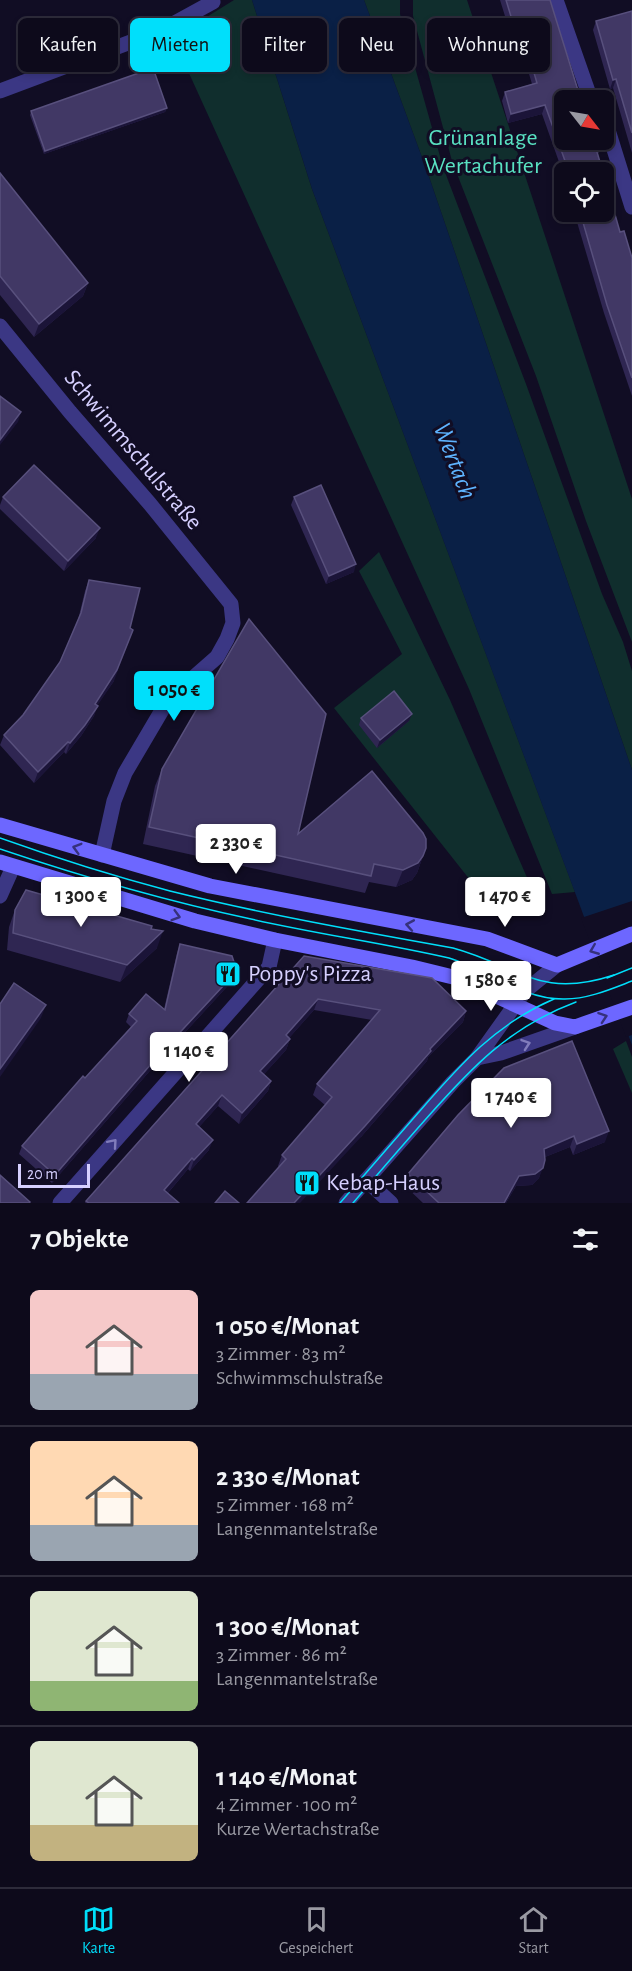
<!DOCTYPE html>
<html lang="de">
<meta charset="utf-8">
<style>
body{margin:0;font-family:"Alegreya Sans",sans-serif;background:#161324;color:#f1f3f6;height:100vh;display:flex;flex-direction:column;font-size:22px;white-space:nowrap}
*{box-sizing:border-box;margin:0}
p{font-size:20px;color:#9a9aa3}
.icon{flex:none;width:33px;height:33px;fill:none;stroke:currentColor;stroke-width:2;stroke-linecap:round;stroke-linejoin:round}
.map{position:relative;height:1203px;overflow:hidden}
.details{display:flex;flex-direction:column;background:#0d0a1b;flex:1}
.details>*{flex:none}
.guide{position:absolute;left:18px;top:18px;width:597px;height:54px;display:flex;gap:12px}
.needle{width:39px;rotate:121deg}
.controls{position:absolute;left:554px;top:90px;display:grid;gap:12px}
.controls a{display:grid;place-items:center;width:60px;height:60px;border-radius:9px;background:#0d0a1b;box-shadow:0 3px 9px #0003,0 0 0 2px #2d2b3a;font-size:30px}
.scale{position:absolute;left:18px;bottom:15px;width:72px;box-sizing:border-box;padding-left:6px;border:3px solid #d6d0ff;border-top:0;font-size:16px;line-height:21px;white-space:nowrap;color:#d6d0ff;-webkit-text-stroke:4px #110d24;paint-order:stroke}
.price{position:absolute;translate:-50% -51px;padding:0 14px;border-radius:6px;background:#fff;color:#222;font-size:20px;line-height:39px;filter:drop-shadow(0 2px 3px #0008)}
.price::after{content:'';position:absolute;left:50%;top:36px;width:18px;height:14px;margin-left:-9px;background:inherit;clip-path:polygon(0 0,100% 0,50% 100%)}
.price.active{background:#00dffb;color:#111}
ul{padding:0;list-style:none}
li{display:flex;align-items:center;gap:18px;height:150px;padding:0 30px}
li+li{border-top:2px solid #2d2b3a}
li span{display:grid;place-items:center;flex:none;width:168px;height:120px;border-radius:9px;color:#555}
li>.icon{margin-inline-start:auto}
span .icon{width:72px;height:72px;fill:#fffc;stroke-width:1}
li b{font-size:26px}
h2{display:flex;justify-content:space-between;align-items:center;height:72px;padding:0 30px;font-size:26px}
.chip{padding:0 21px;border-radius:9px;background:#0d0a1b;box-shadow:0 3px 9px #0003,0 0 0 2px #2d2b3a;font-size:21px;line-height:54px}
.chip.active{background:#00dffb;color:#111}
.menu{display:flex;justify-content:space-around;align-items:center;height:84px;border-top:2px solid #2d2b3a;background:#0d0a1b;font-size:16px;color:#9a9aa3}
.menu a{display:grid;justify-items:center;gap:3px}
.menu .active{color:#00dffb}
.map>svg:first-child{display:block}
.green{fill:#102e2d}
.water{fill:#0a2046}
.pier{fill:#110d24}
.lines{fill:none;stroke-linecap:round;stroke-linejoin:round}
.pedestrian{stroke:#3b3784;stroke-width:15}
.minor{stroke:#3b3784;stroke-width:15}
.tertiary{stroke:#3b3784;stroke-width:15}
.secondary{stroke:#6d67ff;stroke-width:15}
.tram{stroke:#00dffb;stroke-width:1.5}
.wall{fill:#2f2652}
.shaded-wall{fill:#1b1438}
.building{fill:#413865;stroke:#58507d;stroke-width:1.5}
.oneway{stroke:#36317c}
.oneway2{stroke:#817cbb}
.labels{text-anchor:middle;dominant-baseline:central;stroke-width:6;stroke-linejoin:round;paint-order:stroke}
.park-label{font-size:24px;fill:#59e2c2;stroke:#110d24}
.street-label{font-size:24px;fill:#d6d0ff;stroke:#110d24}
.poi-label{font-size:24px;fill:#d6d0ff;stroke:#110d24;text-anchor:start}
.water-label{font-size:26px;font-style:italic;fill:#5eb3ff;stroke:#110d24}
</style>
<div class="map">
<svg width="632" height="1203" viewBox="0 0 632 1203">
<rect width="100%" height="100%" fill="#110d24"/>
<!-- green -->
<g class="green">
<path d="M234 0H252L312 189 575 892 552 894 469 689 173 38Z"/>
<path d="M364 0H400V14L443 167 526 384 602 594 623 642 632 671V770L427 171Z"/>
<path d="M413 0H467L632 499V642L586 521 536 376 452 161 413 16Z"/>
<path d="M379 552 450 700 532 889 498 888 474 885 334 708 402 654 359 571Z"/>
<path d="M626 1041 632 1057V1093L613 1049Z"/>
</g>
<!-- water -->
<path class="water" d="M252 0H364L427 171 632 770V1045L312 189Z"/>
<!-- pier -->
<path class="pier" d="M632 901V1035L626 1037 581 918Z"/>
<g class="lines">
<!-- pedestrian -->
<path class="pedestrian" d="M0 896 13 867"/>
<!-- minor -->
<g class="minor">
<path d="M556 0 591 100"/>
<path d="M0 91 160 31 213 2"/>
<path d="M603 114 632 207"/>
<path d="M0 326 70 412 150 504 231 604 233 623 227 639 217 657 168 700 125 773 114 801 102 855"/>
<path d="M366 1180 391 1203"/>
<path d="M60 1203 269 967 275 940"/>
</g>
<!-- tertiary -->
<g class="tertiary">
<path d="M477 1058 501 1053 575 1027"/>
<path d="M346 1203 453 1082 477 1058 525 991 557 965"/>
</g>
<!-- secondary -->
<g class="secondary">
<path d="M0 825 210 886 487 939 557 965 632 934"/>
<path d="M0 862 195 921 275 940 412 967 457 978 555 1023 575 1027 632 1007"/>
</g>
<!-- tram -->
<g class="tram">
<path d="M0 838C56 858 113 876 170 891 263 914 358 931 453 948 519 966 539 1000 614 975"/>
<path d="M0 849C83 877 166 901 251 919 317 934 383 943 449 958 488 970 523 1000 565 999 588 999 611 989 632 981"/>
<path d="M607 978 632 968"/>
<path d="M340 1203C366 1173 392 1143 418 1113 459 1066 495 1024 554 999"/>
<path d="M353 1203C377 1175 401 1147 425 1120 471 1068 509 1027 576 1002"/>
</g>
</g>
<!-- wall -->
<g class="wall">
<path d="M500 0H550L603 172H564V176L542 114 508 123 502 101 505 92 532 84 519 40 513 42Z"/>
<path d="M632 12V153L613 88 610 89 593 30 596 21Z"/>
<path d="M167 108 165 112 44 154 30 115 31 111Z"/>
<path d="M0 173 88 283 83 296 34 337 0 295Z"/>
<path d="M574 212H603L620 232 632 258V396L604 313Z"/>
<path d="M3 497 96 538 64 571 0 509V505Z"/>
<path d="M294 497 354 572 326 584 291 505Z"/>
<path d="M89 580 114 681 97 705 94 716 81 736 66 754 64 752 34 783 0 745 4 735 23 715 60 662 78 620 85 591Z"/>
<path d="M361 718 409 721 377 748 359 725Z"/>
<path d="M162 769 298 834 423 856 417 873 412 880 396 887 369 882 365 893 143 844 155 786Z"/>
<path d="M15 910 151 929 157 948 120 982 7 950 9 927Z"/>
<path d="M180 944 237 971 234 979 155 1065 52 1183 19 1154 22 1146 85 1078 131 1027 126 1022 129 1014 164 1009 177 953Z"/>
<path d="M304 956 466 1011 463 1022 428 1057 427 1061 361 1137 279 1167 278 1166 282 1155 325 1105 313 1095 317 1084 372 1020 314 1010 289 1038 290 1039 286 1050 264 1074 271 1081 268 1091 239 1124 218 1106 199 1127 209 1150 190 1171 188 1169 168 1193 179 1203H85L86 1201Z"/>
<path d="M458 1115 605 1142 573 1155 570 1147 545 1157 539 1178 532 1185 516 1186 506 1203H423L404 1185 408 1174Z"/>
</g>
<!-- shaded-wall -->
<g class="shaded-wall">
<path d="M522 32 519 40 513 42 516 33Z"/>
<path d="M616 79 613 88 610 89 613 80Z"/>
<path d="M545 105 542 114 508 123 511 114Z"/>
<path d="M167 108 165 112 44 154 45 151Z"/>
<path d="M88 283 83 296 34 337 39 324Z"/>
<path d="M21 412 18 422 0 445V440Z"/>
<path d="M100 528 96 538 64 571 68 561Z"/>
<path d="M356 564 354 572 326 584 329 576Z"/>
<path d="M133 630 114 681 91 715 95 704Z"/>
<path d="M98 706 94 716 81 736 66 754 70 743Z"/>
<path d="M412 714 409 721 377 748 380 740Z"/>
<path d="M68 742 64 752 34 783 38 772Z"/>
<path d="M423 856 417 873 412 880 396 887 403 870Z"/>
<path d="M163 931 157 948 120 982 127 965Z"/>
<path d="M237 971 234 979 155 1065 52 1183 55 1175 158 1056Z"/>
<path d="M318 999 314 1010 282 1046 286 1035Z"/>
<path d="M46 1005 41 1018 0 1077V1069Z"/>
<path d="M466 1011 463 1022 428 1057 427 1061 361 1137 300 1203H294L430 1049Z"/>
<path d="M290 1039 286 1050 257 1082 260 1071Z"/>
<path d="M271 1081 268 1091 239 1124 242 1113Z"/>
<path d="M222 1095 218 1106 192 1135 196 1124Z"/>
<path d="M609 1131 605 1142 573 1155 577 1144Z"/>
<path d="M574 1136 570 1147 540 1159 544 1149Z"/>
<path d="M213 1140 209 1150 190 1171 194 1160Z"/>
<path d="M192 1158 188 1169 161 1201 164 1190Z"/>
<path d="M543 1168 539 1178 532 1185 516 1186 506 1203H504L519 1176Z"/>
</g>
<!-- building -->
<g class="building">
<path d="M506 0H550L581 100H564V140H596L600 151 597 152 603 172H569L545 105 511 114 505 92 537 83 522 32 516 33Z"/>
<path d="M632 11V133L616 79 613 80 596 21Z"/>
<path d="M153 68 167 108 45 151 31 111Z"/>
<path d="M0 173 88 283 39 324 0 276Z"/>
<path d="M603 173 620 232 624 231 632 258V378L607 305 580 212H603Z"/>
<path d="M0 396 21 412 0 440Z"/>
<path d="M34 465 100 528 68 561 3 497Z"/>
<path d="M321 485 356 564 329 576 294 497Z"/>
<path d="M89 580 140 588 130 628 133 630 117 670 95 704 98 706 85 725 70 743 68 742 38 772 4 735 23 715 60 662 81 613Z"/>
<path d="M249 619 326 714 298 834 372 771 423 833 426 839V848L423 856 418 863 403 870 374 864 371 876 149 827 162 769Z"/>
<path d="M394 691 412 714 380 740 361 718Z"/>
<path d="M26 890 152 926 151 929 163 931 127 965 13 933 15 910Z"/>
<path d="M180 944 232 956 237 971 158 1056 55 1175 22 1146 83 1076 85 1078 137 1021 129 1014 146 994 165 1010Z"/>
<path d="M304 956 432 978 466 1011 430 1049 431 1051 365 1126 294 1203H247L286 1159 282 1155 332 1097 317 1084 380 1010 318 999 286 1035 290 1039 260 1071 271 1081 242 1113 222 1095 196 1124 213 1140 194 1160 192 1158 164 1190 179 1203H89L86 1201Z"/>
<path d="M14 983 46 1005 0 1069V1004Z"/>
<path d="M572 1041 609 1131 577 1144 574 1136 544 1149 545 1160 543 1168 535 1174 519 1176 504 1203H439L408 1174 458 1115 504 1068Z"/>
<path d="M0 1175 30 1202 29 1203H0Z"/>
<path d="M225 1191 239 1203H215Z"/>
</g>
<!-- one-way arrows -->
<defs><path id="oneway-chevron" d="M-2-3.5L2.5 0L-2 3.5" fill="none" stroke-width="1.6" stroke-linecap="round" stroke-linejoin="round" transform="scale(1.5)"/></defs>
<g class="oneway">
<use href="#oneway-chevron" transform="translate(77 848) rotate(-164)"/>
<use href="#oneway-chevron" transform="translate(176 916) rotate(16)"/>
<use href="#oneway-chevron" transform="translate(410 925) rotate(-170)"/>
<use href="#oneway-chevron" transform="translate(594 950) rotate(158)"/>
<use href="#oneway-chevron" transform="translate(603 1017) rotate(-19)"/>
</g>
<g class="oneway2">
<use href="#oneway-chevron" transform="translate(526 1044) rotate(-19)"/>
<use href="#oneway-chevron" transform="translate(113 1143) rotate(-49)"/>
</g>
<!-- icons -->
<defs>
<g id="restaurant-square" transform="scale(1.35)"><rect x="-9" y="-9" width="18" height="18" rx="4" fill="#00dffb" stroke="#110d24"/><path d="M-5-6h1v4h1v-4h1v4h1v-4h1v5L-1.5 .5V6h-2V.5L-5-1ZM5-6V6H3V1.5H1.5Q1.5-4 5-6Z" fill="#111"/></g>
</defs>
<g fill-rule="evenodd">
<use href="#restaurant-square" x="228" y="974"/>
<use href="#restaurant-square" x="307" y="1183"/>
</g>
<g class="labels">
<!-- park labels -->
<g class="park-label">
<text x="483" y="138">Grünanlage<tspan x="483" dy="28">Wertachufer</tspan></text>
</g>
<!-- street labels -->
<g class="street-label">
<text transform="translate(133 450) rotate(50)">Schwimmschulstraße</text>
</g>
<!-- poi labels -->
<g class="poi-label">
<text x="248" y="974">Poppy's Pizza</text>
<text x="326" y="1183">Kebap-Haus</text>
</g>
<!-- water labels -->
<g class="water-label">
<text transform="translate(455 461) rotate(69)">Wertach</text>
</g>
</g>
</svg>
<div class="controls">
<a><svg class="needle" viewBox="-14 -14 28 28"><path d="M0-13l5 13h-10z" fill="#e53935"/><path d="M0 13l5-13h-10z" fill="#9a9aa3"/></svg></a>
<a><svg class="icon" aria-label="locate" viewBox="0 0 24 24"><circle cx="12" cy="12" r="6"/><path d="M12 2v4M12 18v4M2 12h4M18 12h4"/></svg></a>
</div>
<div class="scale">20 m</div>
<b class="price active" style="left:174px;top:722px">1 050 €</b>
<b class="price" style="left:236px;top:875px">2 330 €</b>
<b class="price" style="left:81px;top:928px">1 300 €</b>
<b class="price" style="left:505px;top:928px">1 470 €</b>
<b class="price" style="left:491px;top:1012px">1 580 €</b>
<b class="price" style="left:189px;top:1083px">1 140 €</b>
<b class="price" style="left:511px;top:1129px">1 740 €</b>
<div class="guide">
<a class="chip">Kaufen</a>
<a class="chip active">Mieten</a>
<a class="chip">Filter</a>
<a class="chip">Neu</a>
<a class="chip">Wohnung</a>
</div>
</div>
<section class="details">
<h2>7 Objekte<svg class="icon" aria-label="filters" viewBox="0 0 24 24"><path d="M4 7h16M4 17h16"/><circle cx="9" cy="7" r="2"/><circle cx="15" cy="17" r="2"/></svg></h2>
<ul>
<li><span style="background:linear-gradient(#f6c9c9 70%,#9aa5b1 0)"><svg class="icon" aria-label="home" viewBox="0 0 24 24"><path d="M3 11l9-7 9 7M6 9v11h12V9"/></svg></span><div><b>1 050 €/Monat</b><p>3 Zimmer · 83 m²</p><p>Schwimmschulstraße</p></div></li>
<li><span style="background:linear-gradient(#ffd9b3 70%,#9aa5b1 0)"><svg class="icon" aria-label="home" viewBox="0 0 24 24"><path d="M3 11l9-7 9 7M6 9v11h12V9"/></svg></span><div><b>2 330 €/Monat</b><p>5 Zimmer · 168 m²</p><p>Langenmantelstraße</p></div></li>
<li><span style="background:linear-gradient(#dfe7d0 75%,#8fb573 0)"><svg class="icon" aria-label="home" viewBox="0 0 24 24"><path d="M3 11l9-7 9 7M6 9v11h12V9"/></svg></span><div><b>1 300 €/Monat</b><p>3 Zimmer · 86 m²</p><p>Langenmantelstraße</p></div></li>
<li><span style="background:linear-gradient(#dfe7d0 70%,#c2b280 0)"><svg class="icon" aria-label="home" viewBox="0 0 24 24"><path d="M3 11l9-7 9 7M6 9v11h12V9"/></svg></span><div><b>1 140 €/Monat</b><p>4 Zimmer · 100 m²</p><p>Kurze Wertachstraße</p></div></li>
</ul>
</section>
<nav class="menu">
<a class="active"><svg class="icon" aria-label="map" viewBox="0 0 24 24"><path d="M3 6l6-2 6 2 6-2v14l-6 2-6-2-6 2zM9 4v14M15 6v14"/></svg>Karte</a>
<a><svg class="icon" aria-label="saved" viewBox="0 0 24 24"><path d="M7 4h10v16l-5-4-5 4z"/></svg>Gespeichert</a>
<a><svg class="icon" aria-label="home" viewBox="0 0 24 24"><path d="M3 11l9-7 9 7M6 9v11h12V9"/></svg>Start</a>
</nav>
